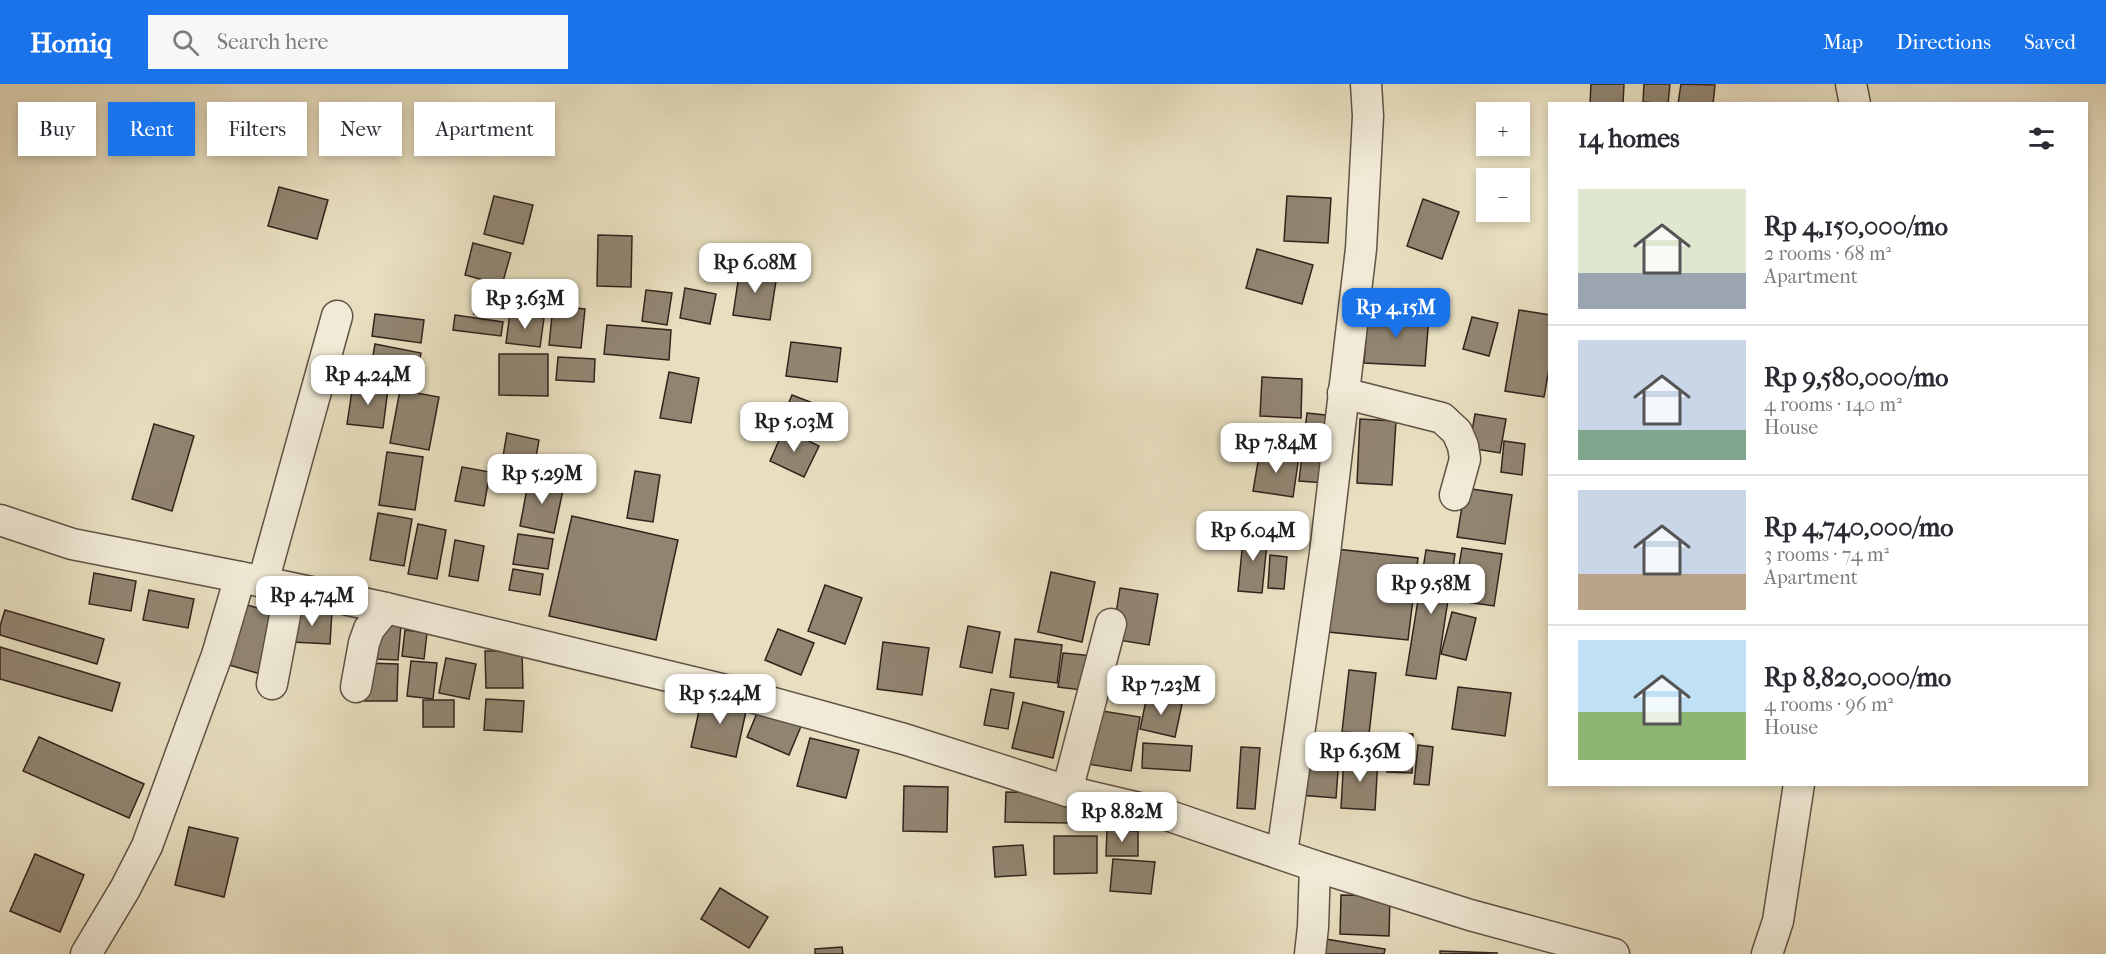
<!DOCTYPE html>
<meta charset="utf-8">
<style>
body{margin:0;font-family:"IM FELL French Canon",serif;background:#f7f7f7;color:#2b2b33;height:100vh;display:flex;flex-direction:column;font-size:22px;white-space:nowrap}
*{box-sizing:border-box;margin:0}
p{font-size:20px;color:#7c7c81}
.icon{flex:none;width:33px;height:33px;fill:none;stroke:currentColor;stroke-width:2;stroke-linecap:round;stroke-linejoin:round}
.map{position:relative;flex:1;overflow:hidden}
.sheet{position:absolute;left:1548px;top:18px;width:540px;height:684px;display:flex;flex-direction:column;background:#fff;border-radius:0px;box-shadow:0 3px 9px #0003}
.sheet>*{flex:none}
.top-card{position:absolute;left:18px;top:18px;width:570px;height:54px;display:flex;gap:12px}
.controls{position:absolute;left:1476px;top:18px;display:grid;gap:12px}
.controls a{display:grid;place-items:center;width:54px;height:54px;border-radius:0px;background:#fff;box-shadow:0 3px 9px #0003;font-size:30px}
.price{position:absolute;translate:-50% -51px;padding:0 14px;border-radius:12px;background:#fff;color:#222;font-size:20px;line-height:39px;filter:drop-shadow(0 2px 3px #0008)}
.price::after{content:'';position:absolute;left:50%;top:36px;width:18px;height:14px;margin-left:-9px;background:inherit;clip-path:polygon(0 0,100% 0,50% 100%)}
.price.on{background:#1a73e8;color:#fff}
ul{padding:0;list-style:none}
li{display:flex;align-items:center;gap:18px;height:150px;padding:0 30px}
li+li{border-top:2px solid #e1e1e2}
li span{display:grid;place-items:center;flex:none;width:168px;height:120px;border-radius:0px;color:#555}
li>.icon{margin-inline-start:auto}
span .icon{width:72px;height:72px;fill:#fffc;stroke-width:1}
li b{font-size:26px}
h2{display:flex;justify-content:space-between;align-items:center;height:72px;padding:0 30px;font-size:26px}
.pill{padding:0 21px;border-radius:0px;background:#fff;box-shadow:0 3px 9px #0003;font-size:21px;line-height:54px}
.pill.on{background:#1a73e8;color:#fff}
header{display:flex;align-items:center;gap:36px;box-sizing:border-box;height:84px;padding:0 30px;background:#1a73e8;color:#fff}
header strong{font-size:28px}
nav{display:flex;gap:33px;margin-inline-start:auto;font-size:21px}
.search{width:420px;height:54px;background:#f7f7f7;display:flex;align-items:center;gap:15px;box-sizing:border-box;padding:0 21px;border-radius:0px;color:#7c7c81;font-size:22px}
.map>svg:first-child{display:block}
.building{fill:#918571;stroke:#32231c;stroke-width:1.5}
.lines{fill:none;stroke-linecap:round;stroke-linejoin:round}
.minor-casing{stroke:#605245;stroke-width:33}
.minor{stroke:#f0ead6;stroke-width:30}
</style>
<header>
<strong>Homiq</strong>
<div class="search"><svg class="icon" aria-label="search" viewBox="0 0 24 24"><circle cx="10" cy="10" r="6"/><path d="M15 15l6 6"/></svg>Search here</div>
<nav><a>Map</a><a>Directions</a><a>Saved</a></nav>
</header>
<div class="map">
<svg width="2106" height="870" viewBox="0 0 2106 870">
<rect width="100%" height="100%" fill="#e8dfc0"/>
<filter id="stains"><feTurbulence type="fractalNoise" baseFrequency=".00333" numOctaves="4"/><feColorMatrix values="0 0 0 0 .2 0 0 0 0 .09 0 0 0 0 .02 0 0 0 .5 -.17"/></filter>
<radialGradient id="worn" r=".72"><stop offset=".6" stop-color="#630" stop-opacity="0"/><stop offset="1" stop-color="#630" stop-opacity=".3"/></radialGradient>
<!-- building -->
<g class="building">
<path d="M1591 0H1624L1623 20H1590Z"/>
<path d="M1644 0H1670L1668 20 1643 18Z"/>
<path d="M1681 0 1715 1 1713 20H1678Z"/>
<path d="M279 103 328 116 317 155 268 142Z"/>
<path d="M494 112 533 121 523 160 484 150Z"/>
<path d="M1287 112 1331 114 1328 159 1284 157Z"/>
<path d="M1423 115 1459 128 1442 175 1407 162Z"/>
<path d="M598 151 632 152 631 203 597 202Z"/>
<path d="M473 159 511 169 502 201 465 191Z"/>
<path d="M1257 165 1313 181 1302 220 1246 204Z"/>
<path d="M740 184 777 190 770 236 733 231Z"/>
<path d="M685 204 716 210 710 240 680 234Z"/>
<path d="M646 206 672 209 667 241 642 237Z"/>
<path d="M476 208 506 210 504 233 474 230Z"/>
<path d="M553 222 585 225 581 264 549 261Z"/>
<path d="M1519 226 1550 231V280L1544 313 1505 307Z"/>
<path d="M1368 228 1429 232 1425 282 1364 279Z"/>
<path d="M510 229 544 234 540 263 506 259Z"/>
<path d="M375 230 424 236 421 259 372 252Z"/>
<path d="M455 231 503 238 501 252 453 246Z"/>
<path d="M1472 233 1498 239 1489 272 1463 265Z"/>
<path d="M607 241 671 246 669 276 604 270Z"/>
<path d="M791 258 841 264 837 298 786 292Z"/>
<path d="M375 260 421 269 415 298 370 289Z"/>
<path d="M499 270H548V312L499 311Z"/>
<path d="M558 273 595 275 594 298 556 296Z"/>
<path d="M669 288 699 294 691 339 660 334Z"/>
<path d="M1262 293 1302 295 1301 334 1260 332Z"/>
<path d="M353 300 388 305 383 344 347 340Z"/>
<path d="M400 306 439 313 429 366 390 359Z"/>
<path d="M792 311 831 326 820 353 781 338Z"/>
<path d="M1307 329 1334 332 1325 399 1299 397Z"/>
<path d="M1475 330 1506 335 1500 369 1469 364Z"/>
<path d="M1360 335 1396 337 1392 401 1357 399Z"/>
<path d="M154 340 194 352 172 427 132 415Z"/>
<path d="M784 345 819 362 804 393 770 377Z"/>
<path d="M507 349 539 356 534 384 502 378Z"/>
<path d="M1504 357 1525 360 1522 391 1501 388Z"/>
<path d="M1260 366 1299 372 1293 413 1253 407Z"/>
<path d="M387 368 423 373 415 426 379 421Z"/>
<path d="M462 383 490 388 484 422 455 417Z"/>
<path d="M635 387 660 391 653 438 627 434Z"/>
<path d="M529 394 564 401 554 449 520 442Z"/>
<path d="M1465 404 1512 411 1505 460 1457 453Z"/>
<path d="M378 429 412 435 404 482 370 476Z"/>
<path d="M572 432 678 456 656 556 549 532Z"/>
<path d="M418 440 446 446 437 495 408 490Z"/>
<path d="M1244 446 1268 449 1262 509 1238 507Z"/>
<path d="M518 450 553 455 548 485 513 480Z"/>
<path d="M455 456 484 462 478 497 449 492Z"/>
<path d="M1327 464 1418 474 1408 556 1318 547Z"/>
<path d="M1462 464 1502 470 1494 522 1453 516Z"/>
<path d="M1426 466 1455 470 1436 595 1406 591Z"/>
<path d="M1270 471 1287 473 1284 505 1268 504Z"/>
<path d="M513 485 543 490 540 511 509 506Z"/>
<path d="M1051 488 1095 498 1082 558 1038 548Z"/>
<path d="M94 489 136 497 131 527 89 520Z"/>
<path d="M825 501 862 514 845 560 808 547Z"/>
<path d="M1120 504 1158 510 1149 561 1112 555Z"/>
<path d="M149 506 194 515 188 544 143 536Z"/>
<path d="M240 519 282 531 264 591 222 579Z"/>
<path d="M5 526 104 555 97 580 0 551V542Z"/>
<path d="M293 526 332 527 330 560 292 558Z"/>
<path d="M1452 528 1476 534 1466 576 1441 570Z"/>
<path d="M377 540 401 541 398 576 375 575Z"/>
<path d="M968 542 1000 548 992 589 960 583Z"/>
<path d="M778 545 814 559 801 591 765 576Z"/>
<path d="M405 546 427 549 424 575 402 572Z"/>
<path d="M1015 555 1062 561 1057 599 1010 593Z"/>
<path d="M883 558 929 564 922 611 877 605Z"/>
<path d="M0 563 120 599 112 627 0 595Z"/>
<path d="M485 567H522L523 604H486Z"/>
<path d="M1063 569 1094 572 1090 607 1058 603Z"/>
<path d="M446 574 476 580 469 615 439 609Z"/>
<path d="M411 577 437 579 433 615 407 612Z"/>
<path d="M364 579 398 580 397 617H363Z"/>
<path d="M1349 586 1376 589 1369 650 1342 648Z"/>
<path d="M1458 603 1511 609 1505 652 1452 645Z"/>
<path d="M991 605 1014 609 1008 645 984 641Z"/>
<path d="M703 609 748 618 736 673 691 663Z"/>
<path d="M1147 612 1182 620 1175 653 1140 645Z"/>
<path d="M486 615 524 617 522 648 484 646Z"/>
<rect x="423" y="616" width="31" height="27"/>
<path d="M1023 618 1064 628 1053 674 1012 664Z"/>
<path d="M760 622 802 640 789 671 747 653Z"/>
<path d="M1090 625 1140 633 1131 687 1081 679Z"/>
<path d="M1388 649 1413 650 1412 689 1387 688Z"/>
<path d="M39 653 144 700 129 734 23 687Z"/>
<path d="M810 654 859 666 846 714 797 702Z"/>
<path d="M1303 658 1340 660 1336 714 1299 711Z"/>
<path d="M1143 659 1192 662 1190 687 1142 684Z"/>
<path d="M1418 661 1433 663 1429 701 1414 700Z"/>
<path d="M1241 663 1260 664 1255 725 1237 724Z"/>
<path d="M1344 672 1378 674 1375 726 1341 724Z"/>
<path d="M904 702 948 703 947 748 903 747Z"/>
<path d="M1006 708 1072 710 1071 739 1005 738Z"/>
<path d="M189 743 238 754 224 813 175 801Z"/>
<path d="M1107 746 1138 747V772H1106Z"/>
<path d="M1054 752H1097V789L1054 790Z"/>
<path d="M1023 761 1026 791 995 793 993 763Z"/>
<path d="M35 770 84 791 60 848 10 827Z"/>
<path d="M1113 775 1155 778 1151 810 1110 807Z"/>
<path d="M720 804 768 833 749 864 701 835Z"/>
<path d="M1341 811 1390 812 1389 852 1340 850Z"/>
<path d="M1326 855 1385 865 1384 870H1323Z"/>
<path d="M842 863 843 870H815V865Z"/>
<path d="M1440 867 1498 869 1440 870Z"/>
</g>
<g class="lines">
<!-- minor casing -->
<g class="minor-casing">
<g id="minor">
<path d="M1851 0 1855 20"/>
<path d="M1343 309 1442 334 1457 348 1463 362 1465 375 1455 411"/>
<path d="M0 436 72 460 240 493 386 524 730 607 904 655 1067 707 1161 729 1315 782 1470 831 1614 870"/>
<path d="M263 498 337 232"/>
<path d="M272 600 290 505"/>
<path d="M356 603 364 559 369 545 386 524"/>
<path d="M1067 707 1111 540"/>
<path d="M1282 769 1325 469 1361 165 1368 32 1366 0"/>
<path d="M86 870 125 805 147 762 217 571 240 493"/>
<path d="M1310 870 1313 843 1315 782"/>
<path d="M1767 870 1778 837 1799 700"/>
</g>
</g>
<!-- minor -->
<use href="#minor" class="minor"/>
</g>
<rect width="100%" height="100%" filter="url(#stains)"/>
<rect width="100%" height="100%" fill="url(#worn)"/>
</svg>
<div class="controls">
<a>+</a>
<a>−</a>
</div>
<b class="price" style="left:755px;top:210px">Rp 6.08M</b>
<b class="price" style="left:525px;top:246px">Rp 3.63M</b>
<b class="price on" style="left:1396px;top:255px">Rp 4.15M</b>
<b class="price" style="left:368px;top:322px">Rp 4.24M</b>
<b class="price" style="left:794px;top:369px">Rp 5.03M</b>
<b class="price" style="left:1276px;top:390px">Rp 7.84M</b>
<b class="price" style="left:542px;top:421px">Rp 5.29M</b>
<b class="price" style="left:1253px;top:478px">Rp 6.04M</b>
<b class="price" style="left:1431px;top:531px">Rp 9.58M</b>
<b class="price" style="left:312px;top:543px">Rp 4.74M</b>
<b class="price" style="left:1161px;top:632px">Rp 7.23M</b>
<b class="price" style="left:720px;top:641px">Rp 5.24M</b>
<b class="price" style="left:1360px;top:699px">Rp 6.36M</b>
<b class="price" style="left:1122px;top:759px">Rp 8.82M</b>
<div class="top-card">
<a class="pill">Buy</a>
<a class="pill on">Rent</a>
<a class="pill">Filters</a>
<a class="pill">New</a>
<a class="pill">Apartment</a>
</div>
<section class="sheet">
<h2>14 homes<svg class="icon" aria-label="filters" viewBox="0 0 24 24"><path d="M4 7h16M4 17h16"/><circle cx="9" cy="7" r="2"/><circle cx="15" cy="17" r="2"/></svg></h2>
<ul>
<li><span style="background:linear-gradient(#dfe7d0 70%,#9aa5b1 0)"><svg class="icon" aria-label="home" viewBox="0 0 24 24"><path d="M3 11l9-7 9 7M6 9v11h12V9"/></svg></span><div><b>Rp 4,150,000/mo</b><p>2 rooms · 68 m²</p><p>Apartment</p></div></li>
<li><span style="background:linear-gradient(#c9d6e8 75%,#7fa58c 0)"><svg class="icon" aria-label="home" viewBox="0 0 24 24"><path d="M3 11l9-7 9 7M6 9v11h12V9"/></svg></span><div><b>Rp 9,580,000/mo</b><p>4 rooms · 140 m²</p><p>House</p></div></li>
<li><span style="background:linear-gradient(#c9d6e8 70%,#b9a48a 0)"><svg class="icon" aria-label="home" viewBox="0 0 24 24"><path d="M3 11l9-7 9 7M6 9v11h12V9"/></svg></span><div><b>Rp 4,740,000/mo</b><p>3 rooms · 74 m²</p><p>Apartment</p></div></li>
<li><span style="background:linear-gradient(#bfe0f5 60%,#8fb573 0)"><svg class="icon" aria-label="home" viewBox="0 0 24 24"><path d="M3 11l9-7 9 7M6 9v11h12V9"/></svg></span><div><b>Rp 8,820,000/mo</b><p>4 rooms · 96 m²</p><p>House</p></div></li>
</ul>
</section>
</div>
